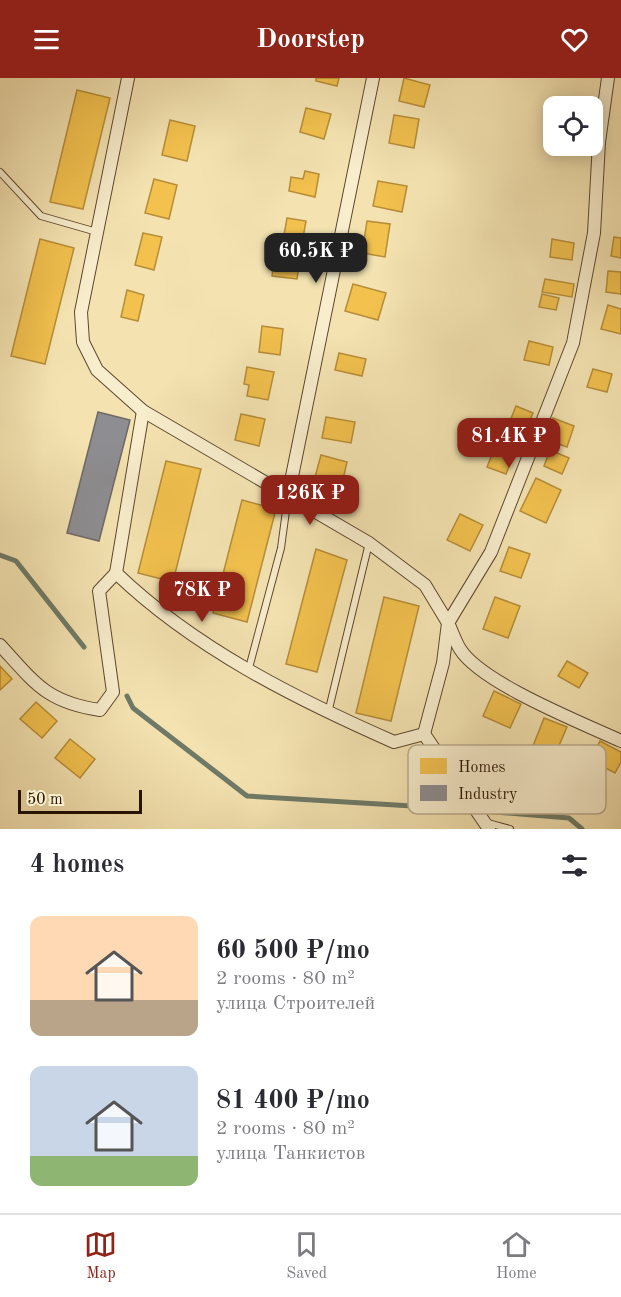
<!DOCTYPE html>
<meta charset="utf-8">
<style>
body{margin:0;font-family:"Old Standard TT",serif;background:#f2f2f3;color:#2b2b33;height:100vh;display:flex;flex-direction:column;font-size:22px;white-space:nowrap}
*{box-sizing:border-box;margin:0}
p{font-size:20px;color:#7c7c81}
.icon{flex:none;width:33px;height:33px;fill:none;stroke:currentColor;stroke-width:2;stroke-linecap:round;stroke-linejoin:round}
.map{position:relative;height:751px;overflow:hidden}
.drawer{display:flex;flex-direction:column;background:#fff;flex:1}
.drawer>*{flex:none}
.buttons{position:absolute;left:543px;top:18px;display:grid;gap:12px}
.buttons a{display:grid;place-items:center;width:60px;height:60px;border-radius:12px;background:#fff;box-shadow:0 3px 15px #0003;font-size:30px}
.scale{position:absolute;left:18px;bottom:15px;width:124px;box-sizing:border-box;padding-left:6px;border:3px solid #291303;border-top:0;font-size:16px;line-height:21px;white-space:nowrap;color:#291303;-webkit-text-stroke:4px #f8edcc;paint-order:stroke}
.price{position:absolute;translate:-50% -51px;padding:0 14px;border-radius:12px;background:#8f2418;color:#fff;font-size:20px;line-height:39px;filter:drop-shadow(0 2px 3px #0008)}
.price::after{content:'';position:absolute;left:50%;top:36px;width:18px;height:14px;margin-left:-9px;background:inherit;clip-path:polygon(0 0,100% 0,50% 100%)}
.price.on{background:#222;color:#fff}
ul{padding:0;list-style:none}
li{display:flex;align-items:center;gap:18px;height:150px;padding:0 30px}
li span{display:grid;place-items:center;flex:none;width:168px;height:120px;border-radius:12px;color:#555}
li>.icon{margin-inline-start:auto}
span .icon{width:72px;height:72px;fill:#fffc;stroke-width:1}
li b{font-size:26px}
h2{display:flex;justify-content:space-between;align-items:center;height:72px;padding:0 30px;font-size:26px}
header{display:flex;justify-content:space-between;align-items:center;height:78px;padding:0 30px;background:#8f2418;color:#fff;font-size:27px;font-weight:700}
.menu{display:flex;justify-content:space-around;align-items:center;height:84px;border-top:2px solid #e1e1e2;background:#fff;font-size:16px;color:#7c7c81}
.menu a{display:grid;justify-items:center;gap:3px}
.menu .on{color:#8f2418}
.map>svg:first-child{display:block}
.homes{fill:#f2c14e;stroke:#b68d38;stroke-width:1.5}
.industry{fill:#8d8d92;stroke:#6f6867;stroke-width:1.5}
.lines{fill:none;stroke-linecap:round;stroke-linejoin:round}
.stream{stroke:#6e7a67;stroke-width:5}
.lane-casing{stroke:#5c472e;stroke-width:8}
.street-casing{stroke:#5c472e;stroke-width:14}
.lane{stroke:#f8edcc;stroke-width:6}
.street{stroke:#f8edcc;stroke-width:12}
.key{fill:#f8edcc;stroke:#baac90;stroke-width:1.5}
.key-label{font-size:16px;fill:#291303}
</style>
<header><svg class="icon" aria-label="menu" viewBox="0 0 24 24"><path d="M4 6h16M4 12h16M4 18h16"/></svg>Doorstep<svg class="icon" aria-label="heart" viewBox="0 0 24 24"><path d="M12 20l-8-8c-3-5 5-10 8-4 3-6 11-1 8 4z"/></svg></header>
<div class="map">
<svg width="621" height="751" viewBox="0 0 621 751">
<rect width="100%" height="100%" fill="#f4e3b1"/>
<filter id="stains"><feTurbulence type="fractalNoise" baseFrequency=".00333" numOctaves="4"/><feColorMatrix values="0 0 0 0 .2 0 0 0 0 .09 0 0 0 0 .02 0 0 0 .5 -.17"/></filter>
<radialGradient id="worn" r=".72"><stop offset=".6" stop-color="#630" stop-opacity="0"/><stop offset="1" stop-color="#630" stop-opacity=".3"/></radialGradient>
<!-- homes -->
<g class="homes">
<path d="M316 0H339L337 8 316 3Z"/>
<path d="M404 0 430 7 424 29 399 23Z"/>
<path d="M77 12 110 20 83 131 50 124Z"/>
<path d="M306 30 331 36 324 61 300 54Z"/>
<path d="M394 37 419 41 414 70 389 65Z"/>
<path d="M170 42 195 48 187 83 162 77Z"/>
<path d="M305 93 319 96 315 119 289 113 291 99 303 101Z"/>
<path d="M154 101 177 107 169 141 145 135Z"/>
<path d="M378 103 407 108 402 134 373 128Z"/>
<path d="M287 140 306 143 301 171 282 168Z"/>
<path d="M367 143 390 146 385 179 362 175Z"/>
<path d="M143 155 162 159 154 192 135 187Z"/>
<path d="M614 159 621 160V180L611 178Z"/>
<path d="M40 161 74 170 45 286 11 278Z"/>
<path d="M552 161 574 165 572 182 550 179Z"/>
<path d="M275 176 300 179 297 201 272 198Z"/>
<path d="M608 193 621 194V216L606 214Z"/>
<path d="M545 201 574 206 572 219 542 214Z"/>
<path d="M353 206 386 215 378 242 345 233Z"/>
<path d="M127 212 144 217 138 243 121 239Z"/>
<path d="M542 216 559 220 556 232 539 229Z"/>
<path d="M608 227 621 231V256L601 251Z"/>
<path d="M262 248 283 251 280 277 259 274Z"/>
<path d="M529 263 553 269 549 287 524 282Z"/>
<path d="M339 275 366 281 362 298 335 292Z"/>
<path d="M247 289 274 294 268 322 247 318 249 307 244 306Z"/>
<path d="M593 291 612 296 607 314 587 309Z"/>
<path d="M516 328 533 335 525 354 508 348Z"/>
<path d="M241 336 265 341 259 368 235 362Z"/>
<path d="M326 339 355 344 351 365 322 360Z"/>
<path d="M553 340 574 348 567 369 545 361Z"/>
<path d="M501 354 520 361 506 396 487 389Z"/>
<path d="M550 372 569 380 562 396 544 388Z"/>
<path d="M321 377 347 384 342 406 315 399Z"/>
<path d="M166 383 201 391 173 504 138 495Z"/>
<path d="M536 400 561 412 546 445 520 433Z"/>
<path d="M242 422 276 431 247 544 213 535Z"/>
<path d="M460 436 483 447 470 473 447 462Z"/>
<path d="M509 469 530 476 521 500 500 493Z"/>
<path d="M316 471 347 482 317 594 286 586Z"/>
<path d="M384 519 419 528 391 643 356 635Z"/>
<path d="M495 519 520 528 508 560 483 551Z"/>
<path d="M567 583 588 595 579 610 558 598Z"/>
<path d="M0 588 12 601 0 612Z"/>
<path d="M494 613 521 626 510 650 483 638Z"/>
<path d="M36 624 57 643 42 660 20 641Z"/>
<path d="M544 640 567 649 555 677 533 668Z"/>
<path d="M70 661 95 681 80 700 55 680Z"/>
<path d="M600 663 621 674V684L615 695 590 682Z"/>
</g>
<!-- industry -->
<path class="industry" d="M98 334 130 342 99 463 67 455Z"/>
<g class="lines">
<!-- stream -->
<g class="stream">
<path d="M0 477 16 483 84 569"/>
<path d="M127 618 133 630 247 718 462 731"/>
<path d="M495 734 569 740 582 751"/>
</g>
<!-- lane casing -->
<g class="lane-casing">
<g id="lane">
<path d="M0 94 41 138 97 154"/>
<path d="M249 590 281 470 288 418"/>
<path d="M328 635 369 465"/>
<path d="M488 745 510 751"/>
</g>
</g>
<!-- street casing -->
<g class="street-casing">
<g id="street">
<path d="M128 0 81 234 83 264 97 292 143 333 369 465 425 507 448 545 443 585 424 656"/>
<path d="M608 0 599 64 594 155 573 265 491 474 448 545C452 553 455 563 460 571 481 605 582 645 621 663"/>
<path d="M143 333 116 495C194 570 296 621 394 664L424 656"/>
<path d="M288 418 373 0"/>
<path d="M0 567C35 605 46 624 100 632L113 614 99 513 116 495"/>
<path d="M424 656 489 751"/>
</g>
</g>
<!-- lane -->
<use href="#lane" class="lane"/>
<!-- street -->
<use href="#street" class="street"/>
</g>
<!-- legend -->
<rect x="408" y="667" width="198" height="69" rx="9" class="key"/>
<rect x="420" y="680" width="27" height="16" fill="#f2c14e"/>
<rect x="420" y="707" width="27" height="16" fill="#8d8d92"/>
<g class="key-label">
<text x="458" y="694">Homes</text>
<text x="458" y="721">Industry</text>
</g>
<rect width="100%" height="100%" filter="url(#stains)"/>
<rect width="100%" height="100%" fill="url(#worn)"/>
</svg>
<div class="buttons">
<a><svg class="icon" aria-label="locate" viewBox="0 0 24 24"><circle cx="12" cy="12" r="6"/><path d="M12 2v4M12 18v4M2 12h4M18 12h4"/></svg></a>
</div>
<div class="scale">50 m</div>
<b class="price on" style="left:316px;top:206px">60.5K ₽</b>
<b class="price" style="left:509px;top:391px">81.4K ₽</b>
<b class="price" style="left:310px;top:448px">126K ₽</b>
<b class="price" style="left:202px;top:545px">78K ₽</b>
</div>
<section class="drawer">
<h2>4 homes<svg class="icon" aria-label="filters" viewBox="0 0 24 24"><path d="M4 7h16M4 17h16"/><circle cx="9" cy="7" r="2"/><circle cx="15" cy="17" r="2"/></svg></h2>
<ul>
<li><span style="background:linear-gradient(#ffd9b3 70%,#b9a48a 0)"><svg class="icon" aria-label="home" viewBox="0 0 24 24"><path d="M3 11l9-7 9 7M6 9v11h12V9"/></svg></span><div><b>60 500 ₽/mo</b><p>2 rooms · 80 m²</p><p>улица Строителей</p></div></li>
<li><span style="background:linear-gradient(#c9d6e8 75%,#8fb573 0)"><svg class="icon" aria-label="home" viewBox="0 0 24 24"><path d="M3 11l9-7 9 7M6 9v11h12V9"/></svg></span><div><b>81 400 ₽/mo</b><p>2 rooms · 80 m²</p><p>улица Танкистов</p></div></li>
</ul>
</section>
<nav class="menu">
<a class="on"><svg class="icon" aria-label="map" viewBox="0 0 24 24"><path d="M3 6l6-2 6 2 6-2v14l-6 2-6-2-6 2zM9 4v14M15 6v14"/></svg>Map</a>
<a><svg class="icon" aria-label="saved" viewBox="0 0 24 24"><path d="M7 4h10v16l-5-4-5 4z"/></svg>Saved</a>
<a><svg class="icon" aria-label="home" viewBox="0 0 24 24"><path d="M3 11l9-7 9 7M6 9v11h12V9"/></svg>Home</a>
</nav>
